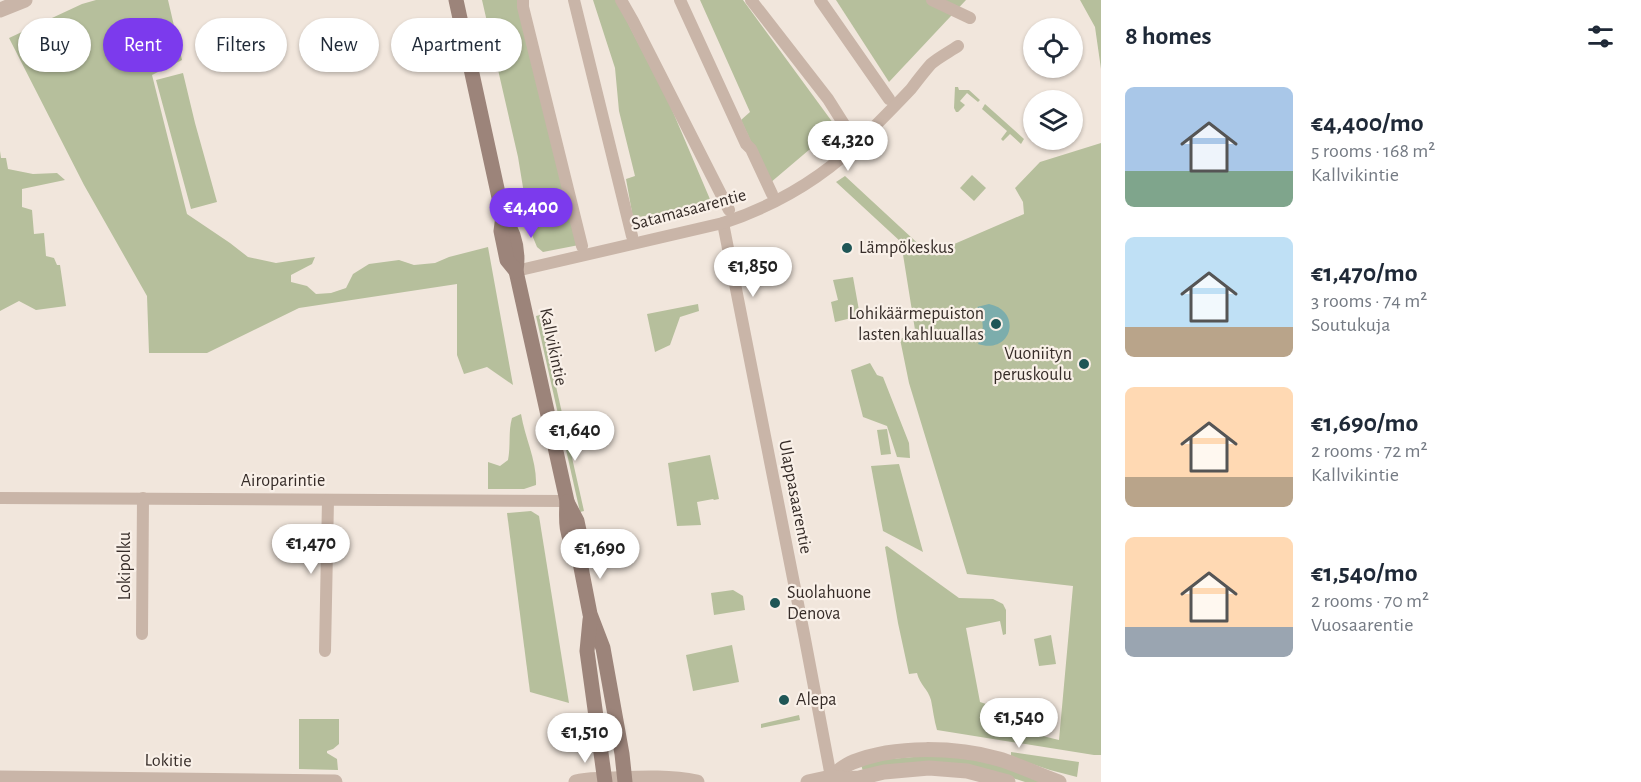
<!DOCTYPE html>
<meta charset="utf-8">
<style>
body{margin:0;font-family:"Alegreya Sans",sans-serif;background:#f6f6f7;color:#1f2937;height:100vh;display:flex;flex-direction:column;font-size:22px;white-space:nowrap}
*{box-sizing:border-box;margin:0}
p{font-size:20px;color:#747a83}
.icon{flex:none;width:33px;height:33px;fill:none;stroke:currentColor;stroke-width:2;stroke-linecap:round;stroke-linejoin:round}
.map{position:relative;flex:1;overflow:hidden}
.panel{display:flex;flex-direction:column;background:#fff;width:540px}
.panel>*{flex:none}
.top-card{position:absolute;left:18px;top:18px;width:570px;height:54px;display:flex;gap:12px}
.fabs{position:absolute;left:1023px;top:18px;display:grid;gap:12px}
.fabs a{display:grid;place-items:center;width:60px;height:60px;border-radius:50%;background:#fff;box-shadow:0 2px 4px #0004;font-size:30px}
.price{position:absolute;translate:-50% -51px;padding:0 14px;border-radius:21px;background:#fff;color:#222;font-size:20px;line-height:39px;filter:drop-shadow(0 2px 3px #0008)}
.price::after{content:'';position:absolute;left:50%;top:36px;width:18px;height:14px;margin-left:-9px;background:inherit;clip-path:polygon(0 0,100% 0,50% 100%)}
.price.active{background:#7c3aed;color:#fff}
ul{padding:0;list-style:none}
li{display:flex;align-items:center;gap:18px;height:150px;padding:0 24px}
li span{display:grid;place-items:center;flex:none;width:168px;height:120px;border-radius:9px;color:#555}
li>.icon{margin-inline-start:auto}
span .icon{width:72px;height:72px;fill:#fffc;stroke-width:1}
li b{font-size:26px}
h2{display:flex;justify-content:space-between;align-items:center;height:72px;padding:0 24px;font-size:26px}
.chip{padding:0 21px;border-radius:27px;background:#fff;box-shadow:0 2px 4px #0004;font-size:21px;line-height:54px}
.chip.active{background:#7c3aed;color:#fff}
main{display:flex;flex:1;min-height:0}
.map>svg:first-child{display:block}
.green{fill:#b6bf9c}
.water{fill:#7cadac}
.lines{fill:none;stroke-linecap:round;stroke-linejoin:round}
.minor{stroke:#c9b5a8;stroke-width:12}
.tertiary{stroke:#c9b5a8;stroke-width:15}
.secondary{stroke:#9c847a;stroke-width:15}
.poi-dot{fill:#1f5656;stroke:#f9f0e8;stroke-width:2}
.labels{text-anchor:middle;dominant-baseline:central;stroke-width:4.5;stroke-linejoin:round;paint-order:stroke}
.street-label{font-size:18px;fill:#362c28;stroke:#f9f0e8}
.poi-label{font-size:18px;fill:#362c28;stroke:#f9f0e8;text-anchor:start}
</style>
<main>
<div class="map">
<svg width="1101" height="782" viewBox="0 0 1101 782">
<rect width="100%" height="100%" fill="#f1e6dc"/>
<!-- green -->
<g class="green">
<path d="M96 0H168L182 60 152 75 187 214 230 243 248 257 276 263 315 257 312 264 291 275V282L307 286 316 294 331 293 346 288 353 274 369 264 399 260 414 265 435 263 449 257 488 247 513 385 487 367 464 374 457 355V284L299 308 207 353H149L147 296 84 185 9 38 82 4Z"/>
<path d="M482 0H518L579 245 543 252 537 247 530 230 518 157Z"/>
<path d="M593 0H616L670 105 712 204 633 218 626 179 635 176 619 111 615 68Z"/>
<path d="M700 0H743L836 127 770 183 741 120 750 112Z"/>
<path d="M836 0H966L889 82Z"/>
<path d="M1080 0H1101V69L1095 27Z"/>
<path d="M183 73 195 123 217 202 191 209 156 80Z"/>
<path d="M955 87H958L959 90H969L980 100 978 102 967 93 960 101 965 105 958 112H956L954 108Z"/>
<path d="M985 104 1024 139 1021 144 1010 134 1003 141 1001 139 1007 131 982 109Z"/>
<path d="M1101 143V755H1094L937 730C934 720 933 710 931 700 928 689 920 685 917 673L909 674 898 623 885 547 887 546 959 598 993 599 1003 604 1006 610V634L1003 635 1000 621 966 628 980 702 992 706 999 718 1023 724 1026 732 1059 740 1073 586 967 574 909 383 900 339 906 337 907 335 916 336 901 242 836 182 845 176 926 251 931 252 938 251 1024 214 1023 202 1015 188 1040 162Z"/>
<path d="M0 151 1 158H6L8 169 33 174 57 173 65 180 22 189V207L32 210 34 234 44 233 46 256 54 258 57 265H60L66 306 36 310 19 301 0 311Z"/>
<path d="M972 175 986 188 974 201 960 188Z"/>
<path d="M853 277 860 316 835 322 831 302 838 300 833 280Z"/>
<path d="M698 304 699 311 680 317 670 345 655 352 647 314Z"/>
<path d="M540 315 584 511 580 512 536 316Z"/>
<path d="M870 363 877 375 883 377 909 443 910 458 897 457 887 426 863 417 851 370Z"/>
<path d="M521 414C525 438 537 461 536 485L524 489H488V462L500 466 508 460C511 445 508 432 512 418Z"/>
<path d="M887 429 891 454 881 455 877 430Z"/>
<path d="M710 455 719 499 714 500 713 499 697 502 701 525 677 526 668 463Z"/>
<path d="M899 464 923 552 883 531 871 466Z"/>
<path d="M531 511 539 516 569 703 530 692 507 513Z"/>
<path d="M733 590 743 596 745 610 714 615 711 593Z"/>
<path d="M1051 635 1056 664 1039 666 1034 639Z"/>
<path d="M732 645 739 682 693 691 686 655Z"/>
<path d="M799 715 800 720 761 728V724Z"/>
<path d="M299 719H339V744L333 749 327 751V753L337 759 338 770 299 769Z"/>
<path d="M1011 752 1079 762 1077 777 1050 770 1011 757Z"/>
<path d="M937 755 996 763 1042 782H1025L991 771H863L861 765 878 760Z"/>
</g>
<!-- water -->
<path class="water" d="M989 304C1023 311 1012 355 978 344 985 332 984 319 977 307Z"/>
<g class="lines">
<!-- minor -->
<g class="minor">
<path d="M523 0V7L582 246"/>
<path d="M574 0 632 236"/>
<path d="M621 0 633 21 729 210"/>
<path d="M680 0 746 144 751 149 772 194"/>
<path d="M751 0 828 99 852 137"/>
<path d="M820 0 889 99"/>
<path d="M932 0 970 18"/>
<path d="M723 223 804 634 831 777"/>
<path d="M516 271 723 223C777 205 826 176 866 135 881 120 896 105 911 89 917 81 924 72 931 64 939 57 949 52 958 46"/>
<path d="M0 498 567 501"/>
<path d="M142 634 143 498"/>
<path d="M325 651 328 500"/>
</g>
<!-- tertiary -->
<g class="tertiary">
<path d="M0 10 25 0"/>
<path d="M831 777C838 771 845 765 853 762 895 745 957 747 999 759 1019 765 1039 775 1059 782"/>
<path d="M0 778 335 782"/>
<path d="M576 782C587 779 598 780 610 779 638 778 668 776 697 782"/>
<path d="M808 782 831 777 847 779 859 778 884 772 929 768 967 771 1008 782"/>
</g>
<!-- secondary -->
<g class="secondary">
<path d="M456 0 503 216C515 233 519 251 516 271L567 501C566 520 565 537 578 552"/>
<path d="M503 216 501 231 507 260 516 271"/>
<path d="M567 502 577 521 581 540 578 552 590 614 603 648 622 754 625 782"/>
<path d="M590 620 587 651 605 782"/>
</g>
</g>
<!-- markers -->
<g class="poi-dot">
<circle cx="847" cy="248" r="6"/>
<circle cx="996" cy="324" r="6"/>
<circle cx="1084" cy="364" r="6"/>
<circle cx="775" cy="603" r="6"/>
<circle cx="784" cy="700" r="6"/>
</g>
<g class="labels">
<!-- street labels -->
<g class="street-label">
<text transform="translate(689 210) rotate(-15)">Satamasaarentie</text>
<text transform="translate(553 347) rotate(78)">Kallvikintie</text>
<text x="283" y="481">Airoparintie</text>
<text transform="translate(795 497) rotate(79)">Ulappasaarentie</text>
<text transform="translate(125 566) rotate(-90)">Lokipolku</text>
<text transform="translate(168 761) rotate(1)">Lokitie</text>
</g>
<!-- poi labels -->
<g class="poi-label">
<text x="859" y="248">Lämpökeskus</text>
<text x="984" y="314" text-anchor="end">Lohikäärmepuiston<tspan x="984" dy="21">lasten kahluuallas</tspan></text>
<text x="1072" y="354" text-anchor="end">Vuoniityn<tspan x="1072" dy="21">peruskoulu</tspan></text>
<text x="787" y="593">Suolahuone<tspan x="787" dy="21">Denova</tspan></text>
<text x="796" y="700">Alepa</text>
</g>
</g>
</svg>
<div class="fabs">
<a><svg class="icon" aria-label="locate" viewBox="0 0 24 24"><circle cx="12" cy="12" r="6"/><path d="M12 2v4M12 18v4M2 12h4M18 12h4"/></svg></a>
<a><svg class="icon" aria-label="layers" viewBox="0 0 24 24"><path d="M12 4l9 5-9 5-9-5zM3 14l9 5 9-5"/></svg></a>
</div>
<b class="price" style="left:848px;top:172px">€4,320</b>
<b class="price active" style="left:531px;top:239px">€4,400</b>
<b class="price" style="left:753px;top:298px">€1,850</b>
<b class="price" style="left:575px;top:462px">€1,640</b>
<b class="price" style="left:311px;top:575px">€1,470</b>
<b class="price" style="left:600px;top:580px">€1,690</b>
<b class="price" style="left:1019px;top:749px">€1,540</b>
<b class="price" style="left:585px;top:764px">€1,510</b>
<div class="top-card">
<a class="chip">Buy</a>
<a class="chip active">Rent</a>
<a class="chip">Filters</a>
<a class="chip">New</a>
<a class="chip">Apartment</a>
</div>
</div>
<section class="panel">
<h2>8 homes<svg class="icon" aria-label="filters" viewBox="0 0 24 24"><path d="M4 7h16M4 17h16"/><circle cx="9" cy="7" r="2"/><circle cx="15" cy="17" r="2"/></svg></h2>
<ul>
<li><span style="background:linear-gradient(#a9c7e8 70%,#7fa58c 0)"><svg class="icon" aria-label="home" viewBox="0 0 24 24"><path d="M3 11l9-7 9 7M6 9v11h12V9"/></svg></span><div><b>€4,400/mo</b><p>5 rooms · 168 m²</p><p>Kallvikintie</p></div></li>
<li><span style="background:linear-gradient(#bfe0f5 75%,#b9a48a 0)"><svg class="icon" aria-label="home" viewBox="0 0 24 24"><path d="M3 11l9-7 9 7M6 9v11h12V9"/></svg></span><div><b>€1,470/mo</b><p>3 rooms · 74 m²</p><p>Soutukuja</p></div></li>
<li><span style="background:linear-gradient(#ffd9b3 75%,#b9a48a 0)"><svg class="icon" aria-label="home" viewBox="0 0 24 24"><path d="M3 11l9-7 9 7M6 9v11h12V9"/></svg></span><div><b>€1,690/mo</b><p>2 rooms · 72 m²</p><p>Kallvikintie</p></div></li>
<li><span style="background:linear-gradient(#ffd9b3 75%,#9aa5b1 0)"><svg class="icon" aria-label="home" viewBox="0 0 24 24"><path d="M3 11l9-7 9 7M6 9v11h12V9"/></svg></span><div><b>€1,540/mo</b><p>2 rooms · 70 m²</p><p>Vuosaarentie</p></div></li>
</ul>
</section>
</main>
